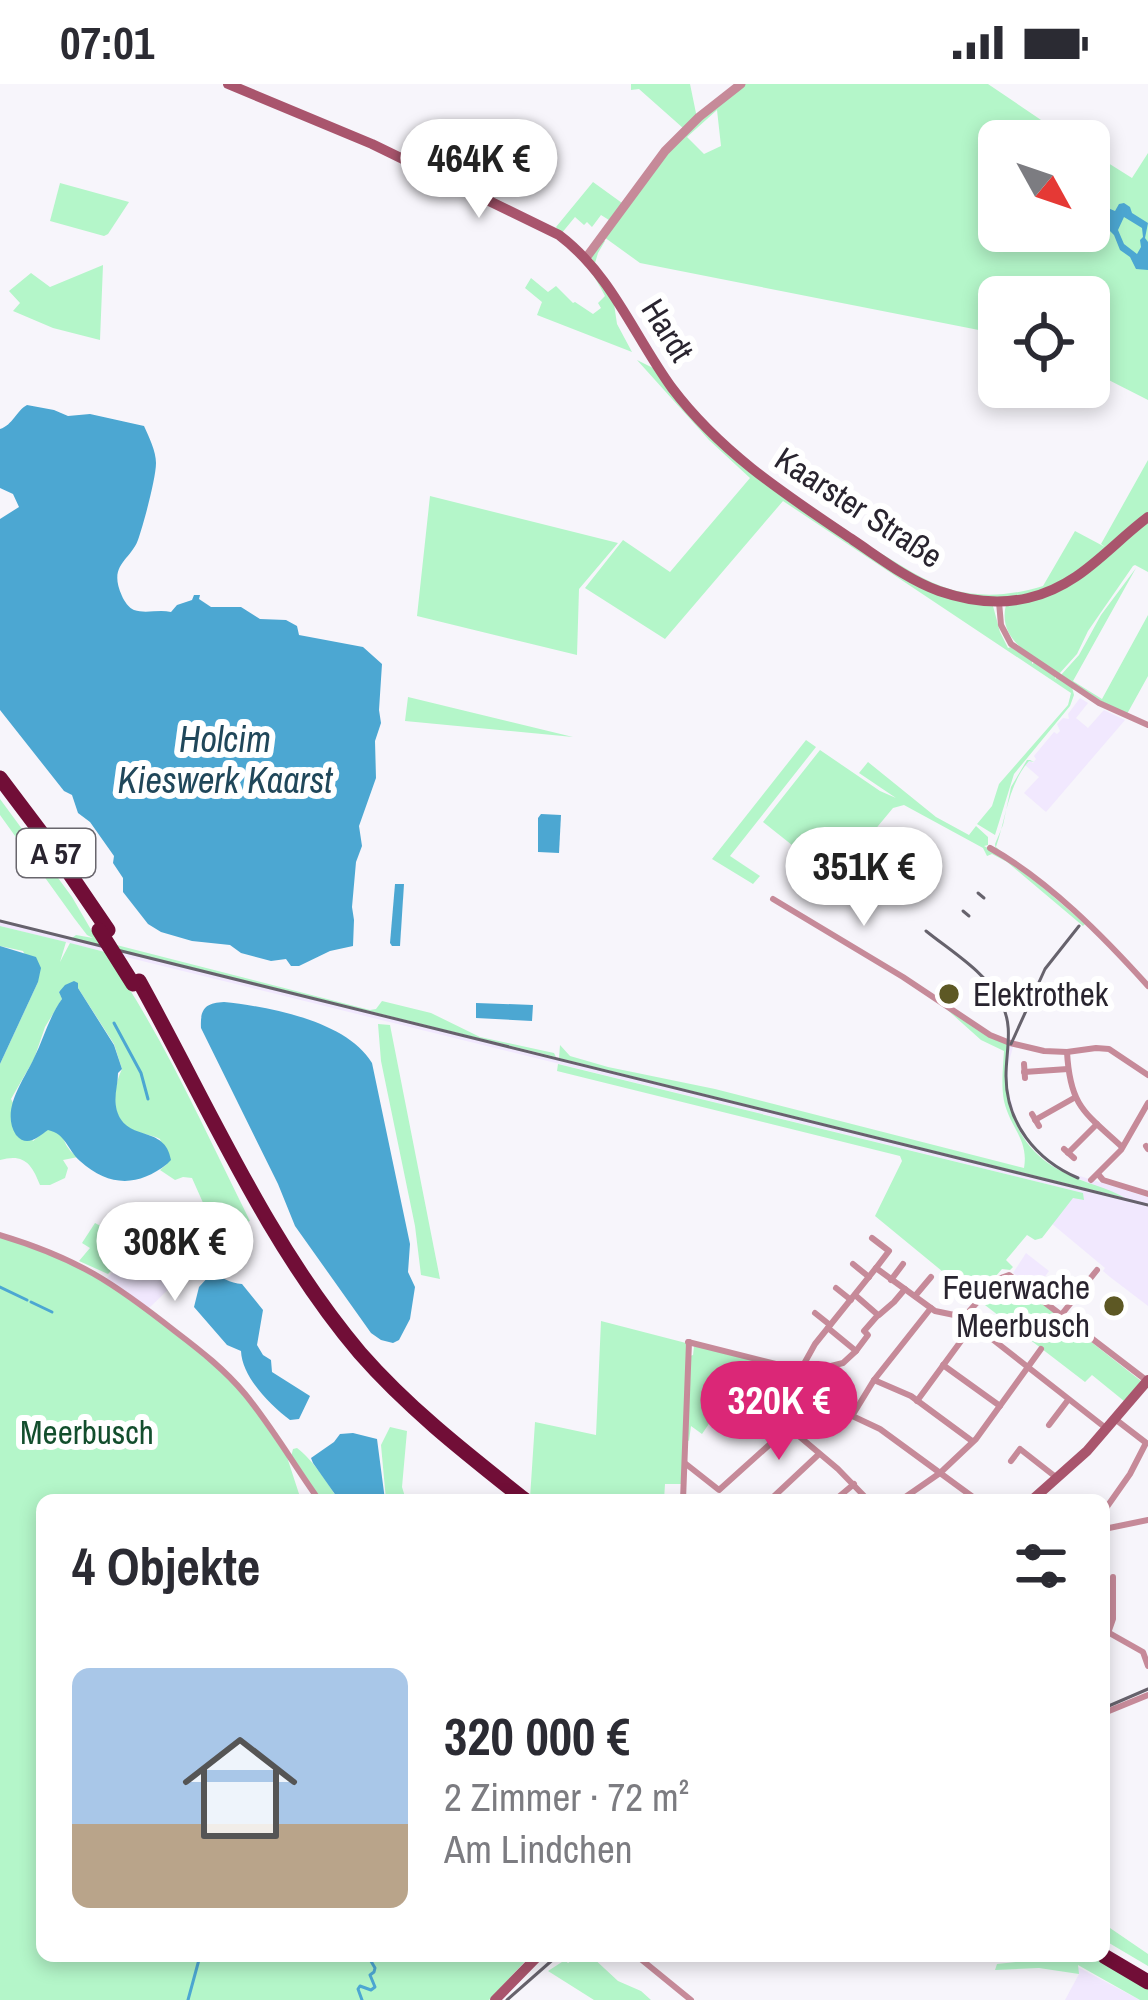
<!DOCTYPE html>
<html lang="de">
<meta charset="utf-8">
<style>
body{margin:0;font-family:"Archivo Narrow",sans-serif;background:#f2f2f3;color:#2b2b33;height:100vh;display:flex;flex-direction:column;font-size:45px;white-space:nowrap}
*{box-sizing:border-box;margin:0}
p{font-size:39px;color:#7c7c81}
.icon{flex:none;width:66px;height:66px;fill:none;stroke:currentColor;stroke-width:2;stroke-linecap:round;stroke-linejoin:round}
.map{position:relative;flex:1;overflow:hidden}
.drawer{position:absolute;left:36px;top:1410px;width:1074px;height:468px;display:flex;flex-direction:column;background:#fff;border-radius:18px;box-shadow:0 6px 18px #0003}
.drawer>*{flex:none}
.needle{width:78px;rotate:130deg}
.controls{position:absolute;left:978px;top:36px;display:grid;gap:24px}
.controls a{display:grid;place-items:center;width:132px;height:132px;border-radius:18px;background:#fff;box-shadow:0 6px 18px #0003;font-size:60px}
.price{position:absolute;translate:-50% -102px;padding:0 27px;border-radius:42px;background:#fff;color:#222;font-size:39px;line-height:78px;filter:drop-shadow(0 3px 6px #0008)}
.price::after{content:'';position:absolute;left:50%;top:72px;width:36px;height:27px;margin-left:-18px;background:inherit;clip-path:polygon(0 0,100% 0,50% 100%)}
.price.current{background:#db2777;color:#fff}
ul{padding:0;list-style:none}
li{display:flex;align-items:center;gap:36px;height:300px;padding:0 36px}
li+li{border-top:3px solid #e1e1e2}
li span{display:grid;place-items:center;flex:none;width:336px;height:240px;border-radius:18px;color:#555}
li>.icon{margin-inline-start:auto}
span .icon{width:144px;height:144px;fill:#fffc;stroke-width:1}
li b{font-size:51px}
h2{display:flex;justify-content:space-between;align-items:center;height:144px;padding:0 36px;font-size:51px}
.status{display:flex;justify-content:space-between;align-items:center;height:84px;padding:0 60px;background:#fff;direction:ltr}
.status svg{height:33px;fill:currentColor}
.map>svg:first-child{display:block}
.built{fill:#f1e8fe}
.green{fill:#b4f6c9;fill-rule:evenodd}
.water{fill:#4ca7d2;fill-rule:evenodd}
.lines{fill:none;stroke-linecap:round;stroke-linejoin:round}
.stream{stroke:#4ca7d2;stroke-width:3}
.minor{stroke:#c68a99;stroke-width:6}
.tertiary{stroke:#c68a99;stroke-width:9}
.secondary{stroke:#a9556d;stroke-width:10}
.motorway{stroke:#710e37;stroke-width:15}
.tram{stroke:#66626c;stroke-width:3}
.rail{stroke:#66626c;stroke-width:3}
.motorway-bridge{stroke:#710e37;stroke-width:15}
.poi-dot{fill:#5d5824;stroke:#fff;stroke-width:4.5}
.labels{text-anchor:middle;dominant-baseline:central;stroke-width:12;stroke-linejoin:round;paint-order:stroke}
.shield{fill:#fff;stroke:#69666d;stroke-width:3}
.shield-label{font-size:30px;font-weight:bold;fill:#29242f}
.street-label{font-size:33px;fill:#29242f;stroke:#fff}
.poi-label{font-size:33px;fill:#29242f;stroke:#fff;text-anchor:start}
.park-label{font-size:33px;fill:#134e2d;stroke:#fff}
.water-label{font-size:36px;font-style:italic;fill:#20475a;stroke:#fff}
</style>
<div class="status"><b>07:01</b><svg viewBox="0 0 49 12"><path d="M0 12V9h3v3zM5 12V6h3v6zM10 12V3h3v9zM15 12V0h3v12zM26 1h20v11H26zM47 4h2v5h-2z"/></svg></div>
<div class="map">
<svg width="1148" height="1916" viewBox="0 0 1148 1916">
<rect width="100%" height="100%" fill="#f7f5fb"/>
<!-- built -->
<g class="built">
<path d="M1080 614 1088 619 1076 634 1088 644 1104 626 1125 636 1046 728 1024 709 1039 693 1025 681 1029 676 1033 679 1036 675 1034 672 1054 648 1057 650 1060 647 1057 640 1063 634 1069 635 1068 630Z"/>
<path d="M0 836 1120 1113 1055 1084 1036 1068 1023 1053 1011 1029 1006 1005 1009 954 1015 956 1008 981V1006L1017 1037 1031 1059 1050 1077 1070 1089 1148 1113V1222L1110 1193 1103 1187 1105 1184 1051 1139 1073 1113 1083 1109 0 842Z"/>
<path d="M149 1153 167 1156 205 1170 148 1225 106 1195Z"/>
<path d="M1026 1169 1049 1187 1035 1206 1013 1189Z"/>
<path d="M1076 1882 1140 1916H1065L1079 1890Z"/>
</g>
<!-- green -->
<g class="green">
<path d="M631 0H690L697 34 609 136 601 131 592 143 587 138 584 141 575 133 561 150 556 143 593 98 622 119 683 44 639 5 631 6Z"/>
<path d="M744 0H988L1072 57H999V147H1089V67L1132 94 1148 69V316L1089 286V213H999V250L640 179 604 153 655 83 699 37ZM717 26 721 62 704 70 687 53Z"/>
<path d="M60 99 129 118 108 150 104 152 50 137Z"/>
<path d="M559 154 582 173 613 213 617 240 632 268 537 231 542 218 525 204 531 194 548 208 556 202 573 219 575 218 593 230 601 224 598 219 605 212C593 188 580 172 558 156Z"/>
<path d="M603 156 605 157 598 169 595 179C630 226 655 279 693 323 741 381 808 424 872 464 898 479 924 498 953 506 984 514 1013 511 1043 502L1075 447 1105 463 1101 460 1148 376V431C1107 464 1073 506 1018 513 990 517 963 513 936 504 908 493 883 473 858 456 799 418 737 380 692 326 664 292 643 255 621 218 611 203 597 189 591 172Z"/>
<path d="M103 181 100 256 53 244 13 227 20 219 9 207 31 189 50 203Z"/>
<path d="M637 276 659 287 711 351 901 490 993 522 1000 548 1008 564 1011 563 1032 577V580L1035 578 1055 592V595L1057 593 1072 603 1074 611 1070 622 1014 690 995 751 977 740 992 722 999 700 1068 621 1071 609 783 417 665 555 585 504 623 456 670 488 750 394 709 356Z"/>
<path d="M430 412 618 459 579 505 577 571 417 532Z"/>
<path d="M1148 436V488L1135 481 1133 482 1088 547 1077 570 1059 590C1033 572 997 557 1006 521L1039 514Z"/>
<path d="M1136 484 1073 597 1102 615 1148 531V592L1127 630 1101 617 1061 591 1079 571 1101 531Z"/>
<path d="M408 613 573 653 405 637Z"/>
<path d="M806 656 816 663 730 772 760 792 753 800 712 775Z"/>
<path d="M820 666 880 707 896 714 859 689 868 678 936 733 969 751 976 742 988 753V761L984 762 996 768 995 760 1003 741 1011 703 1027 676H1030L1034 678 1029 677C1008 701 1006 734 996 763L1085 840 1083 842 1007 778 992 770 987 772 983 764 904 721 893 724 844 783 802 750 792 761 763 738Z"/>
<path d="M0 715 72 813 97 856 370 926 376 925 382 917 431 929 480 953 554 969 556 973 72 854 76 851 93 854 87 851 74 834 0 731Z"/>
<path d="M0 842 66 858 60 878 70 859 105 868C163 951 205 1047 250 1137L216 1148 192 1094 183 1093 175 1096 160 1086 167 1080 160 1055C150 1050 138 1050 129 1044 109 1031 114 1002 122 985L114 960 78 904 59 907 62 915 45 943 34 975 11 1015 33 1057 48 1045C64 1047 62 1056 69 1065 71 1069 75 1070 78 1073L63 1076 68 1084 65 1094 50 1101H40C32 1080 24 1069 0 1076V980L38 898 23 867 0 862Z"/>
<path d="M943 922 1009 959C1002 1013 1011 1063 1065 1089 1084 1099 1109 1104 1125 1114L559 974 560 961 570 972 608 983 715 1005 1024 1084C1029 1055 1010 1044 1004 1017 1001 1001 1003 984 1004 967L981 956Z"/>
<path d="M378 940 390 941 440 1195 421 1191 415 1142 381 977Z"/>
<path d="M558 980 1083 1109 1084 1116 1073 1114 1042 1154 1035 1156 1027 1151 1006 1176 1013 1183 1010 1186 1002 1185 976 1215 875 1132 902 1077 900 1072 557 987Z"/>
<path d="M95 1139 131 1158 125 1171 108 1190 79 1177 90 1164 82 1159Z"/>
<path d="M0 1153 37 1164 119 1204 220 1284 244 1310 287 1373 301 1416H42V1872H530L489 1916H0Z"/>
<path d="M1011 1195 1141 1297 1124 1317 1092 1291 1085 1298 981 1218 999 1197Z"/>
<path d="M601 1237 686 1259 690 1272 693 1271 694 1262 753 1275 702 1350 691 1342 689 1357 685 1354 682 1400H665L664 1416H532L530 1414 535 1338 596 1351Z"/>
<path d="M390 1343 407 1347 402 1403 406 1416H386L381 1361Z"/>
<path d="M297 1364C312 1375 328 1399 338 1416H322L291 1373 293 1365Z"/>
<path d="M1104 1749H1107L1110 1844 1148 1870V1882L1104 1856Z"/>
<path d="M578 1872H591L618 1897 641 1907 651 1916H594L548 1887 565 1876 568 1879Z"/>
<path d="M1036 1872H1093L1148 1903V1916H1140L1078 1881 1079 1890 1039 1884 995 1886 997 1880 1035 1876Z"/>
</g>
<!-- water -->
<g class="water">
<path d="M1103 112 1105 114 1103 122 1115 127 1119 120 1124 119 1130 123 1132 129 1148 139 1145 154 1148 158V186L1136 185 1130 173 1120 166 1114 151 1104 141 1106 127 1097 122 1089 124V119ZM1124 133 1142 144 1143 153 1140 156 1141 163 1137 170 1124 160 1118 146Z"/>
<path d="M27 321 54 326 68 332 90 330 144 342C149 353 156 367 156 379 156 394 144 438 139 453 132 477 107 479 122 512 124 517 129 524 134 526 146 530 159 525 171 528L177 521 192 516 194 511H200L199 515 211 523H241L260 535 286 536 297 542 299 551 363 563 382 580 379 626 381 639 375 657 376 694 359 742 362 762 356 778 352 823 354 836 353 862 330 867 299 882H291L286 875 271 877 241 869 230 861 192 857 161 848 148 840 123 808V794L113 779 114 772 90 738 78 729 72 711 64 707 0 626V435L19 423 13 410 0 404V345C13 341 16 327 27 321Z"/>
<path d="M541 730 561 731 559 769 538 768V734Z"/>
<path d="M395 800H404L400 862H392L390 859Z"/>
<path d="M0 862 36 873 41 884 38 898 0 980Z"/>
<path d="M74 897 78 899V904L114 961 122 985 118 989C118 1002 113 1013 117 1027 127 1059 165 1040 171 1076L167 1080C138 1103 109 1103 80 1077 67 1065 66 1050 48 1046 38 1053 27 1064 16 1051 0 1026 24 996 34 974 44 954 49 933 62 915L59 908 65 901Z"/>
<path d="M224 918C270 923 347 937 372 979L410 1160 408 1188 415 1203 410 1235 399 1256 393 1259 381 1256 371 1249 295 1142 278 1100 201 944C200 925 205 919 224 918Z"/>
<path d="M476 919 533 921 532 937 476 934Z"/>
<path d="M210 1191C221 1191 230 1200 242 1200L263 1226 257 1261 263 1271 271 1276 272 1288 310 1312 299 1335 290 1336C270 1321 242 1293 241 1267L227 1261 194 1223 199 1203Z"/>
<path d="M353 1349 377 1355 385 1416H339L313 1379 311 1374 334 1358 340 1350Z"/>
</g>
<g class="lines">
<!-- stream -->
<g class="stream">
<path d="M114 939 141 989 148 1015"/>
<path d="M0 1203 27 1216"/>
<path d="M31 1218 52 1228"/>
<path d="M188 1916 200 1872"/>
<path d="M362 1916 358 1905 360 1902 371 1906 375 1903 370 1891 374 1888 375 1884 368 1872"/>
</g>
<!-- minor -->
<g class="minor">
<path d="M999 518 1001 541 1011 560 1099 619 1148 641"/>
<path d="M990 764C1048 796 1104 853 1148 902"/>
<path d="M773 815 903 893 990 951 1010 959 1044 967 1067 968 1096 964 1109 965 1148 991"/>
<path d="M1067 968C1070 1022 1084 1028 1122 1063"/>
<path d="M1024 980 1025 994"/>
<path d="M1024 988 1068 985"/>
<path d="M1032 1030 1039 1042"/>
<path d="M1035 1036 1074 1014"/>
<path d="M1146 1062 1148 1065"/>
<path d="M1064 1065 1074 1074"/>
<path d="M1068 1069 1097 1040"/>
<path d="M1098 1090 1103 1096 1148 1110"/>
<path d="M1091 1096 1121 1066 1148 1019"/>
<path d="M0 1151C77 1174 114 1199 176 1248 201 1267 225 1286 245 1310 272 1343 294 1381 319 1416"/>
<path d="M872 1154 889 1167 876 1184"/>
<path d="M853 1180 869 1193"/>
<path d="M891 1196 903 1180"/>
<path d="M836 1204 851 1216"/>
<path d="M855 1211 878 1231 864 1247 868 1251 856 1267"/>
<path d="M915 1212 931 1193"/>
<path d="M815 1229 830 1241"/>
<path d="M1062 1230 1097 1186"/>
<path d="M879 1231 894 1218 905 1205"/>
<path d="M964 1233 998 1195 1009 1191 1146 1296"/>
<path d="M688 1258 796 1285 846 1329 880 1345 977 1416"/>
<path d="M943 1281 1000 1322"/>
<path d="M874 1296 911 1312 972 1357"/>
<path d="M816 1301 831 1282 843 1279 856 1267 828 1244"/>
<path d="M917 1317 972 1242"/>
<path d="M852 1332 874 1296 931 1224"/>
<path d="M1115 1335 1145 1358"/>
<path d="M1049 1341 1068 1316"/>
<path d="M1011 1377 1020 1365 1057 1394"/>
<path d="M686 1380 719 1406 788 1344"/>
<path d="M683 1416 689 1258"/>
<path d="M770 1416 818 1371"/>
<path d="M835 1416 854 1400"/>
<path d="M868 1416 838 1385 781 1337 775 1325 778 1316 800 1287 815 1260 876 1184 935 1227 964 1233 1107 1345"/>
<path d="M901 1416 940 1389 976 1355 1041 1265"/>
<path d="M1104 1427 1130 1390 1146 1359"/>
<path d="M1104 1445 1148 1436"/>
<path d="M1104 1546 1143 1568 1148 1582"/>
<path d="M1108 1549 1113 1535V1493"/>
<path d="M1104 1629 1148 1611"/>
<path d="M637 1872 691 1916"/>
</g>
<!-- tertiary -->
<path class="tertiary" d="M586 174 665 67 699 33 741 0"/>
<!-- secondary -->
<g class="secondary">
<path d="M228 0 372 60 559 151C612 191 634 252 672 304 721 369 786 411 853 456 880 474 908 496 939 507 968 517 998 521 1028 514 1080 502 1108 463 1148 433"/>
<path d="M1032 1416 1087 1367 1148 1296"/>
<path d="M495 1916 538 1872"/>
</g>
<!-- motorway -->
<g class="motorway">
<path d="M0 694 46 755 108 846"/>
<path d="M139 897C209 1023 267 1159 360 1269 409 1325 467 1370 525 1416"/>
<path d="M1104 1872 1148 1898"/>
</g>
<!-- tram -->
<g class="tram">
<path d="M1104 1624 1148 1605"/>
<path d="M507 1916 557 1872"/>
</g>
<!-- rail -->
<g class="rail">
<path d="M978 809 984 814"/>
<path d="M963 827 969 832"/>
<path d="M0 837 1148 1121"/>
<path d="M926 847C952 868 986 888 1001 918 1014 943 1006 966 1006 992 1006 1039 1036 1076 1078 1094"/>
<path d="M1011 960 1045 885 1079 842"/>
</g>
<!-- motorway-bridge -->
<path class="motorway-bridge" d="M99 846 133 900"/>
</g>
<!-- markers -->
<g class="poi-dot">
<circle cx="949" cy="910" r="12"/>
<circle cx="1114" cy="1222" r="12"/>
</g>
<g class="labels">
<!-- shield labels -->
<rect class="shield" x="17" y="745" width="78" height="48" rx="9"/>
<g class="shield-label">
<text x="56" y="769">A 57</text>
</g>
<!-- street labels -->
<g class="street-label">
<text transform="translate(668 246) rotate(58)">Hardt</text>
<text transform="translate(859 423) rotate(33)">Kaarster Straße</text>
</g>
<!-- poi labels -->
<g class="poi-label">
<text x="973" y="910">Elektrothek</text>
<text x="1090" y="1203" text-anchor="end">Feuerwache<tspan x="1090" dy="38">Meerbusch</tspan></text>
</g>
<!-- park labels -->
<g class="park-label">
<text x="87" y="1348">Meerbusch</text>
</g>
<!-- water labels -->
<g class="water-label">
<text x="225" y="655">Holcim<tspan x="225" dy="41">Kieswerk Kaarst</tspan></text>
</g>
</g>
</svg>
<div class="controls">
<a><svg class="needle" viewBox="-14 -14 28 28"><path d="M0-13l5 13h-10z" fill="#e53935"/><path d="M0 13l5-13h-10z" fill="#7c7c81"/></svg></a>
<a><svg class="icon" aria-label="locate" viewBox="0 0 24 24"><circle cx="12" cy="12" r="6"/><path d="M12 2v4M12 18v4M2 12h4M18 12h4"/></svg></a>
</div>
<b class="price" style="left:479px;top:137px">464K €</b>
<b class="price" style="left:864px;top:845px">351K €</b>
<b class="price" style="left:175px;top:1220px">308K €</b>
<b class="price current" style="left:779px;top:1379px">320K €</b>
<section class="drawer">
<h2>4 Objekte<svg class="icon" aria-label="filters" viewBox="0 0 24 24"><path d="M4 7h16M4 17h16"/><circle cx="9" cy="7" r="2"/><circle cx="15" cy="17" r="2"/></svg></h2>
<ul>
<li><span style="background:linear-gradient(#a9c7e8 65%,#b9a48a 0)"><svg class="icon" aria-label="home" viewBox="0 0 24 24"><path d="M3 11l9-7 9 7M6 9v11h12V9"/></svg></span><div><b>320 000 €</b><p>2 Zimmer · 72 m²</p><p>Am Lindchen</p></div></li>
</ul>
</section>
</div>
